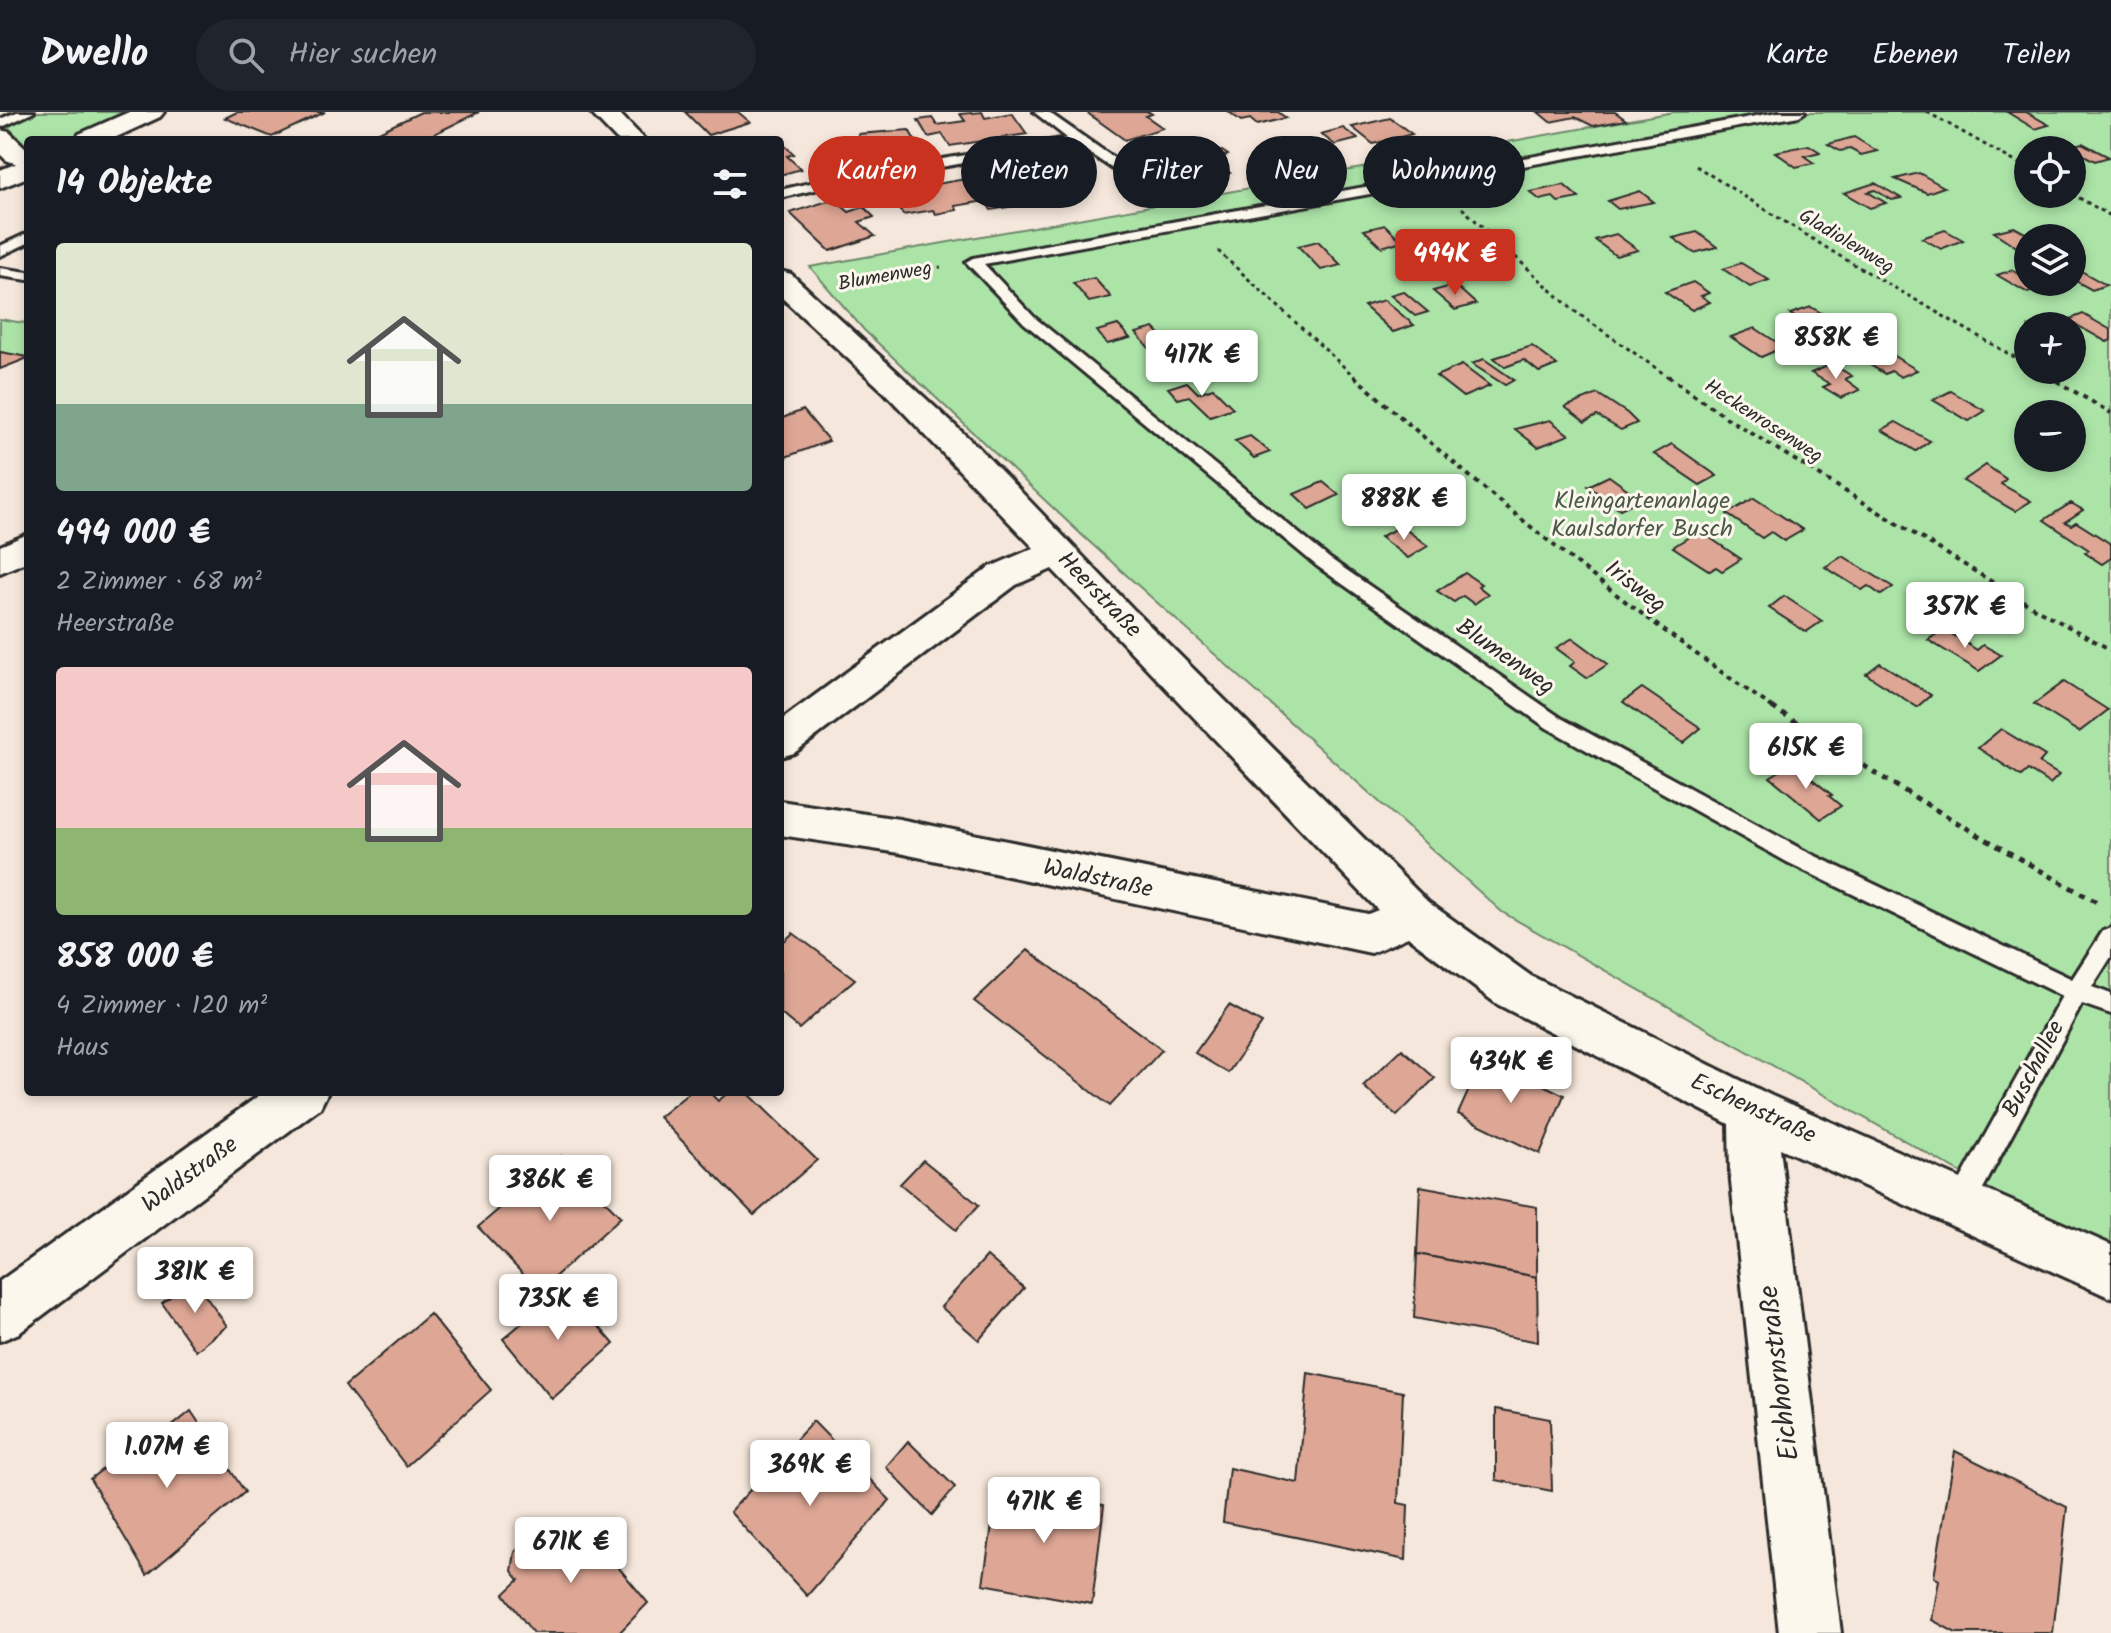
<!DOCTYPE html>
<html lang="de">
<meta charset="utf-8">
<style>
body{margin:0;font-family:Kalam,sans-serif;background:#20242c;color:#f1f3f6;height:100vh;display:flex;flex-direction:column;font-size:30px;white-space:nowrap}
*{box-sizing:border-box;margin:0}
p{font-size:26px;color:#9ea1a6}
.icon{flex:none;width:44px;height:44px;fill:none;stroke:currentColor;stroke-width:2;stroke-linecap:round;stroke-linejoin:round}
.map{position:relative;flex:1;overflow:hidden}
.drawer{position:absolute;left:24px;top:24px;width:760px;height:960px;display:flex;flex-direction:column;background:#171b24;border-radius:8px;box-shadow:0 4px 12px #0003}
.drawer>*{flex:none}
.banner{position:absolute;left:808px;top:24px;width:760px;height:72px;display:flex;gap:16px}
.controls{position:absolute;left:2014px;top:24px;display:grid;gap:16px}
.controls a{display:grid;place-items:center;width:72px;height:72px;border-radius:50%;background:#171b24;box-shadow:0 4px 12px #0003;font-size:40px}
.price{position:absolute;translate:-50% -68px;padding:0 18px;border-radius:8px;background:#fff;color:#222;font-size:26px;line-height:52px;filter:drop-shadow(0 2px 4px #0008)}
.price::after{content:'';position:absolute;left:50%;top:48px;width:24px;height:18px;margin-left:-12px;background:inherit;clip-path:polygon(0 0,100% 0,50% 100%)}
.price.current{background:#c8321e;color:#fff}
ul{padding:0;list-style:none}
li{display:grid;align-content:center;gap:16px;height:424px;padding:0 32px}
li span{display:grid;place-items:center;height:248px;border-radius:8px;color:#555}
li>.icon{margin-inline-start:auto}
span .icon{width:144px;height:144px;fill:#fffc;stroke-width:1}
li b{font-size:34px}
h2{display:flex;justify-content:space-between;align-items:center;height:96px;padding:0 32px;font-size:34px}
.tag{padding:0 28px;border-radius:36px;background:#171b24;box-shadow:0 4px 12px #0003;font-size:28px;line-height:72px}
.tag.current{background:#c8321e;color:#fff}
header{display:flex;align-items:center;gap:48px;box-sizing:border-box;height:112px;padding:0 40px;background:#171b24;border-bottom:2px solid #363941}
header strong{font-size:38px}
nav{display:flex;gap:44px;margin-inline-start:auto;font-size:28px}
.search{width:560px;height:72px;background:#20242c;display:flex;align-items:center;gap:20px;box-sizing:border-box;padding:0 28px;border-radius:44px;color:#9ea1a6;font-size:30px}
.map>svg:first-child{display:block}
.green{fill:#ace4a8;stroke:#6c886a;stroke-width:2;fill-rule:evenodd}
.building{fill:#dea795;stroke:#2b2b2b;stroke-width:2}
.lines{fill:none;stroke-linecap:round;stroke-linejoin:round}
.lane-casing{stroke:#2b2b2b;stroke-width:6}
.street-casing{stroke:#2b2b2b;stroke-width:6}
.secondary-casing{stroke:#2b2b2b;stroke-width:6}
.path-far2{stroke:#2b2b2b;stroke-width:3;stroke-dasharray:4 4;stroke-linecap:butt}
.path-far1{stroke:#2b2b2b;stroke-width:4;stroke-dasharray:5 5;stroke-linecap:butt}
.path{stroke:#2b2b2b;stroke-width:5;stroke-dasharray:6 6;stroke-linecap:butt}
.lane{fill:#fbf7ec;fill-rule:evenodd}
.street{fill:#fbf7ec;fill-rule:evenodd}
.secondary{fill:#fbf7ec;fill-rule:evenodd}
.labels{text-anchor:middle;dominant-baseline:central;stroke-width:6;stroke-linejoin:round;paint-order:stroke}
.far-street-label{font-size:20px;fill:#2b2b2b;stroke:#fbf7ec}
.park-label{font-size:24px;fill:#4b594a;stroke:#fbf7ec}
.street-label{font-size:24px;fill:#2b2b2b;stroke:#fbf7ec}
.near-street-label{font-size:28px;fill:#2b2b2b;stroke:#fbf7ec}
</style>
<header>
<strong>Dwello</strong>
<div class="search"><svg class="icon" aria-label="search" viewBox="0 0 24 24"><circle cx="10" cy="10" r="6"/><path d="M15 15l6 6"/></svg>Hier suchen</div>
<nav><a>Karte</a><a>Ebenen</a><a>Teilen</a></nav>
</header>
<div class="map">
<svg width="2111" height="1521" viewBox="0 0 2111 1521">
<rect width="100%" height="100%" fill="#f5e7db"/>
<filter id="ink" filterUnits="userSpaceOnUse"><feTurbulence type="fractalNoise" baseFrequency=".0125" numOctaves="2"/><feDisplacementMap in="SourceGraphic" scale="16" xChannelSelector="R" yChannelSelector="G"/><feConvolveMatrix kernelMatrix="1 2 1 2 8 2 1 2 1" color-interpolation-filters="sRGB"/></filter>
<g filter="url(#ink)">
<!-- green -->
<g class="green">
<path d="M8 0H129L68 28H28V36L0 6Z"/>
<path d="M1674 0H2111V1133L2011 1089 1502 800 1084 425 864 218 810 155ZM2028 38H2072V82H2028ZM2028 126H2072V170H2028ZM2028 214H2072V258H2028ZM2028 302H2072V346H2028Z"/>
<path d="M0 207 23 211 28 207V245L0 240Z"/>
</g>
<!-- building -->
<g class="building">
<path d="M237 0H325L272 25 225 6Z"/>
<path d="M421 0H479L422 28H362Z"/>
<path d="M685 0H738L750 10 708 23Z"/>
<path d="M982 0 985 6 1012 1 1027 22 950 34 942 22 928 25 918 8 932 6 937 13 965 9 960 2Z"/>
<path d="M1086 0H1149L1152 2 1146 4 1163 16 1125 28Z"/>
<path d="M1229 0H1278L1286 6 1257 13 1250 7 1241 9Z"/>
<path d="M1538 0H1615L1626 8 1593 14 1575 5 1550 10Z"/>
<path d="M2007 0H2026L2049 13 2035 17Z"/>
<path d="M1390 6 1412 22 1373 32 1352 15Z"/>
<path d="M1343 16 1358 27 1335 33 1321 22Z"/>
<path d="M909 18 921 39 842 52 831 30 859 26 858 22Z"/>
<path d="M1854 25 1877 39 1861 43 1850 37 1840 39 1828 32Z"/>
<path d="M1181 28 1199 40 1205 38 1212 42 1222 39 1228 43 1212 49 1230 61 1192 75 1143 40Z"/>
<path d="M2082 31 2109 45 2095 49 2068 35Z"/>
<path d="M784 33 794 42 787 44 801 57 780 63V35Z"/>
<path d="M1809 33 1820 40 1804 44 1814 51 1796 55 1775 40Z"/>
<path d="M1079 48 1095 70 1066 75 1068 79 1047 83 1045 79 1015 84 1001 61Z"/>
<path d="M1919 61 1944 75 1927 81 1895 67Z"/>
<path d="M971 66 985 89 955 94 957 98 936 102 933 98 903 103 890 80Z"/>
<path d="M1875 71 1901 86 1892 88 1875 78 1868 80 1886 91 1870 96 1844 81Z"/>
<path d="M1167 72 1186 86 1169 89 1152 77Z"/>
<path d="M1564 73 1579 86 1558 90 1553 85 1540 88 1530 80Z"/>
<path d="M1009 74 1020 93 991 98 979 79Z"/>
<path d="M1640 79 1654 90 1618 97 1608 89Z"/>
<path d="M834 87 849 100 864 95 874 105 859 110 875 124 830 139 790 101Z"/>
<path d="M1385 113 1402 129 1382 135 1364 118Z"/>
<path d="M2014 115 2034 126H2028V135L2018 136 1994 120Z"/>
<path d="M1945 118 1963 128 1941 137 1922 126Z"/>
<path d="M1697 120 1717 135 1694 141 1673 126Z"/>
<path d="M1616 122 1638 138 1616 144 1595 128Z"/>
<path d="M1318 129 1341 153 1321 158 1298 134Z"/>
<path d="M1741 151 1769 168 1750 175 1723 157Z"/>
<path d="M2076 156 2106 173 2092 178 2072 167V158Z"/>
<path d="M2012 158 2028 167V170L2042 175 2028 181 1997 163Z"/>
<path d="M1094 166 1111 185 1089 190 1073 171Z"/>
<path d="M1693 170 1709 181 1701 184 1710 190 1692 198 1665 180Z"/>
<path d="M1455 173 1476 192 1455 198 1433 179Z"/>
<path d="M1403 179 1428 200 1415 204 1390 183Z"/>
<path d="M1384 188 1414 213 1393 220 1364 194Z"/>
<path d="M1811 195 1835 209 1814 218 1790 202Z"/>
<path d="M2083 202 2111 218V228L2107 230 2068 208Z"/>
<path d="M1118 213 1130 226 1107 232 1097 219Z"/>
<path d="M1154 216 1176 239 1156 244 1136 221Z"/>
<path d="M1755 216 1784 235 1761 245 1731 225Z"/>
<path d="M1532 234 1557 253 1539 260 1524 248 1505 255 1494 246Z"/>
<path d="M1877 234 1917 258 1901 265 1891 259 1885 262 1867 251 1872 248 1861 241Z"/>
<path d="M0 240 28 245V246L0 257Z"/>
<path d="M1484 247 1514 268 1505 273 1472 252Z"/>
<path d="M1832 252 1852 264 1845 267 1860 278 1841 286 1823 275 1830 272 1811 261Z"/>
<path d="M1462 253 1490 274 1463 285 1436 264Z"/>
<path d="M1187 270 1198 281 1213 276 1233 296 1210 304 1189 284 1178 287 1168 276Z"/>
<path d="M1951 279 1985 299 1969 309 1933 288Z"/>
<path d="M1598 282 1627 301 1637 311 1621 318 1597 304 1585 310 1565 295Z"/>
<path d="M803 298 829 329 780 347V307Z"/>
<path d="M1550 308 1569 323 1538 335 1515 317Z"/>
<path d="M1896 310 1930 329 1916 339 1882 318Z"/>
<path d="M1250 324 1270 340 1254 346 1235 329Z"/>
<path d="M1672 332 1717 364 1700 373 1654 342Z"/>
<path d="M2037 346H2069L2073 348 2056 357Z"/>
<path d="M1986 353 2006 367 2001 372 2031 389 2015 399 1963 369Z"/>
<path d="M1609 364 1641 387 1620 397 1588 374Z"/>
<path d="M1323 370 1339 383 1310 397 1294 382Z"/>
<path d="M1754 386 1803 418 1784 429 1771 420 1762 426 1727 402Z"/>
<path d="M2071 391 2083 398 2065 410 2071 413 2076 410 2111 432V446L2102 452 2085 441 2089 438 2044 408Z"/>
<path d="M1401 414 1428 434 1408 446 1380 425Z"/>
<path d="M1694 415 1741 447 1722 459 1716 455 1710 459 1673 435 1692 423 1685 420Z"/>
<path d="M1843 444 1893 475 1881 483 1868 474 1862 478 1825 455Z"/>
<path d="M1465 461 1481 472 1478 474 1488 482 1474 492 1463 484 1454 490 1437 479Z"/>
<path d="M1784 484 1822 509 1806 520 1769 496Z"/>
<path d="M1944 517 1977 538 1983 533 2001 543 1979 559 1928 528Z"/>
<path d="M1573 526 1608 552 1587 566 1570 554 1575 550 1556 536Z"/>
<path d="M1880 551 1931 583 1917 595 1866 562Z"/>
<path d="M2064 570 2108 598 2079 620 2034 592Z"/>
<path d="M1642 576 1701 616 1683 631 1623 590Z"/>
<path d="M2001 617 2045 644 2039 651 2059 663 2050 672 2028 658 2021 664 1978 636Z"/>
<path d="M1792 651 1832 683 1829 684 1841 694 1821 707 1770 665Z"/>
<path d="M793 821 855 867 799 917 780 901V833Z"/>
<path d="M1028 838 1162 938 1110 994 974 889Z"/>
<path d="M1229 893 1262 911 1228 961 1195 941Z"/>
<path d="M1402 937 1435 966 1397 1004 1363 974Z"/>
<path d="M1484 944 1564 983 1540 1042 1458 1002Z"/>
<path d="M690 980H709L718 989 729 980H747L817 1048 754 1103 659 1005Z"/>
<path d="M561 1044 621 1105 539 1179 478 1115Z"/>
<path d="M923 1048 979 1093 956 1118 900 1072Z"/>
<path d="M1420 1074 1537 1095V1165L1417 1142Z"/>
<path d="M1417 1142 1537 1165 1538 1230 1414 1206Z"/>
<path d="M987 1144 1024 1176 979 1228 941 1195Z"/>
<path d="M193 1167 227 1214 196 1239 162 1191Z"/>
<path d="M565 1175 614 1232 552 1287 503 1227Z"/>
<path d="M430 1202 491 1278 406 1354 345 1274Z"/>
<path d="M1308 1261 1403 1280 1398 1391 1408 1393 1406 1448 1223 1410 1229 1356 1298 1371Z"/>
<path d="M1496 1297 1550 1307 1552 1379 1496 1368Z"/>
<path d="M191 1299 245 1380 147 1463 90 1367 150 1320 155 1328Z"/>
<path d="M813 1309 890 1388 807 1484 730 1400Z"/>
<path d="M908 1329 955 1375 932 1403 886 1355Z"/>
<path d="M1955 1339 2067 1395 2053 1521H1956L1932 1508 1939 1468 1934 1465Z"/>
<path d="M998 1374 1104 1393 1092 1492 983 1472Z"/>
<path d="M580 1409 648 1491 619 1521H533L504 1482 519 1468 512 1459 515 1440 543 1414 559 1413 566 1422Z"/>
</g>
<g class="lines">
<!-- lane casing -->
<g class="lane-casing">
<g id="lane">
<path d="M17 0H34L0 16V7Z"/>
<path d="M1034 0H1048L1141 65 1129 68 1076 32 836 73 780 86V78L836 65 1067 26Z"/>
<path d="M1778 0H1805L1799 4 984 152 1034 205 1329 446 1561 606 1803 738 2072 867 2103 819 2111 816V845L2092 875 2111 882V902L2082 892 1970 1101 1961 1104 1952 1101 1948 1092 1952 1083 2062 884 1787 750 1547 616 1317 454 1024 211 966 150 973 146Z"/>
<path d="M28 121V131L0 144V134Z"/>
<path d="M0 156 28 160V168L0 164Z"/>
</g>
</g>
<!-- street casing -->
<g class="street-casing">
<g id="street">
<path d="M590 0H618L645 28H617Z"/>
<path d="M0 18 9 20 28 38V56L6 48 0 42Z"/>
<path d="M780 159 791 162 978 335 1135 499 1428 790 1531 864 1772 984 2111 1133V1186L1780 1036 1841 1521H1779L1730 1061 1729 1012 1497 892 1408 825 1371 841 899 741 780 723V689L899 707 1368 802 1378 798 1052 457 1016 473 794 641 780 645V609L990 455 1034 436 883 279 780 184Z"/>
<path d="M28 422V449L0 461V434Z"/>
<path d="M264 980H328L320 996 19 1221 0 1229V1169Z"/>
</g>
</g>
<!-- secondary casing -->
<g class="secondary-casing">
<g id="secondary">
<path d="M129 0H164L160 5 110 28H75L79 22Z"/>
<path d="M28 47V65L0 76V58Z"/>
</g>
</g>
<!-- path-far2 -->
<g class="path-far2">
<path d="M1927 0 2028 57"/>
<path d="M1696 54 1838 143 2028 253"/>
<path d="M2072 82 2111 104"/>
<path d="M1462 96 1573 198 1670 266"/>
<path d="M1218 139 1356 266"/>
<path d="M844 171 941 155"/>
<path d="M2037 258 2051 266"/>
</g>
<!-- path-far1 -->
<g class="path-far1">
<path d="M1354 264C1488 383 1627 497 1775 597"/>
<path d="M1668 264 1730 308 2031 494 2111 538"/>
<path d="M2048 264 2111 301"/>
</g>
<!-- path -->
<path class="path" d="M1772 595C1878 665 1986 729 2097 790"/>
<!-- lane -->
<use href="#lane" class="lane"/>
<!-- street -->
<use href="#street" class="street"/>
<!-- secondary -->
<use href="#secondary" class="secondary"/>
</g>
</g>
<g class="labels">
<!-- far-street labels -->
<g class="far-street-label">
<text transform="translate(1846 130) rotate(31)">Gladiolenweg</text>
<text transform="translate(885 165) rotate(-10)">Blumenweg</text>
<text transform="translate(1763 310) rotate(33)">Heckenrosenweg</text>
</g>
<!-- park labels -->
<g class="park-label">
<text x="1642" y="389">Kleingartenanlage<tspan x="1642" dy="28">Kaulsdorfer Busch</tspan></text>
</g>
<!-- street labels -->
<g class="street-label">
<text transform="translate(1635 475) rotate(38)">Irisweg</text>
<text transform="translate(1099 483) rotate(46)">Heerstraße</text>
<text transform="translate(1505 545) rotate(35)">Blumenweg</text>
<text transform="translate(1098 767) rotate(12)">Waldstraße</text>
<text transform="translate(2034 957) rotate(-62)">Buschallee</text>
<text transform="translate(1753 997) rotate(25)">Eschenstraße</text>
<text transform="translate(190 1063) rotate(-36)">Waldstraße</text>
</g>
<!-- near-street labels -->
<g class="near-street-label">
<text transform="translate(1780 1261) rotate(-97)">Eichhornstraße</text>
</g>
</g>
</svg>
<div class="controls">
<a><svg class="icon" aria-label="locate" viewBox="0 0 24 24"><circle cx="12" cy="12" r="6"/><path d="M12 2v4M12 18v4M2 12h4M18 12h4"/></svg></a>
<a><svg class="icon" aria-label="layers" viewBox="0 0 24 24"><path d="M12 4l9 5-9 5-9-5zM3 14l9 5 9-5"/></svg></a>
<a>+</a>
<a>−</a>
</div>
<b class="price current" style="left:1455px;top:185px">494K €</b>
<b class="price" style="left:1836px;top:269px">858K €</b>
<b class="price" style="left:1202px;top:286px">417K €</b>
<b class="price" style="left:1404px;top:430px">888K €</b>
<b class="price" style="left:1965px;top:538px">357K €</b>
<b class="price" style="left:1806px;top:679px">615K €</b>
<b class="price" style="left:1511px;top:993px">434K €</b>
<b class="price" style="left:550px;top:1111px">386K €</b>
<b class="price" style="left:195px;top:1203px">381K €</b>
<b class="price" style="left:558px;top:1230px">735K €</b>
<b class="price" style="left:167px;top:1378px">1.07M €</b>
<b class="price" style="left:810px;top:1396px">369K €</b>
<b class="price" style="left:1044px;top:1433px">471K €</b>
<b class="price" style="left:571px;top:1473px">671K €</b>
<div class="banner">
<a class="tag current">Kaufen</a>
<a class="tag">Mieten</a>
<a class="tag">Filter</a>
<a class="tag">Neu</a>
<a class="tag">Wohnung</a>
</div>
<section class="drawer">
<h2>14 Objekte<svg class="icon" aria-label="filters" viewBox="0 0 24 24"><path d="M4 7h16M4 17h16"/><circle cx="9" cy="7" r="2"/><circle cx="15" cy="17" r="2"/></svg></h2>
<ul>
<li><span style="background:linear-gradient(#dfe7d0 65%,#7fa58c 0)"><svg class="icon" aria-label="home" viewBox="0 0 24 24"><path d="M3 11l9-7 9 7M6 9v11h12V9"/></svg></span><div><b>494 000 €</b><p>2 Zimmer · 68 m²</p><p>Heerstraße</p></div></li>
<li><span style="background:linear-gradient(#f6c9c9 65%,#8fb573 0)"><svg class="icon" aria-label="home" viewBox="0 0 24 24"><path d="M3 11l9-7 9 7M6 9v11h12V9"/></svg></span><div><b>858 000 €</b><p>4 Zimmer · 120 m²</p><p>Haus</p></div></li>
</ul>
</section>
</div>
